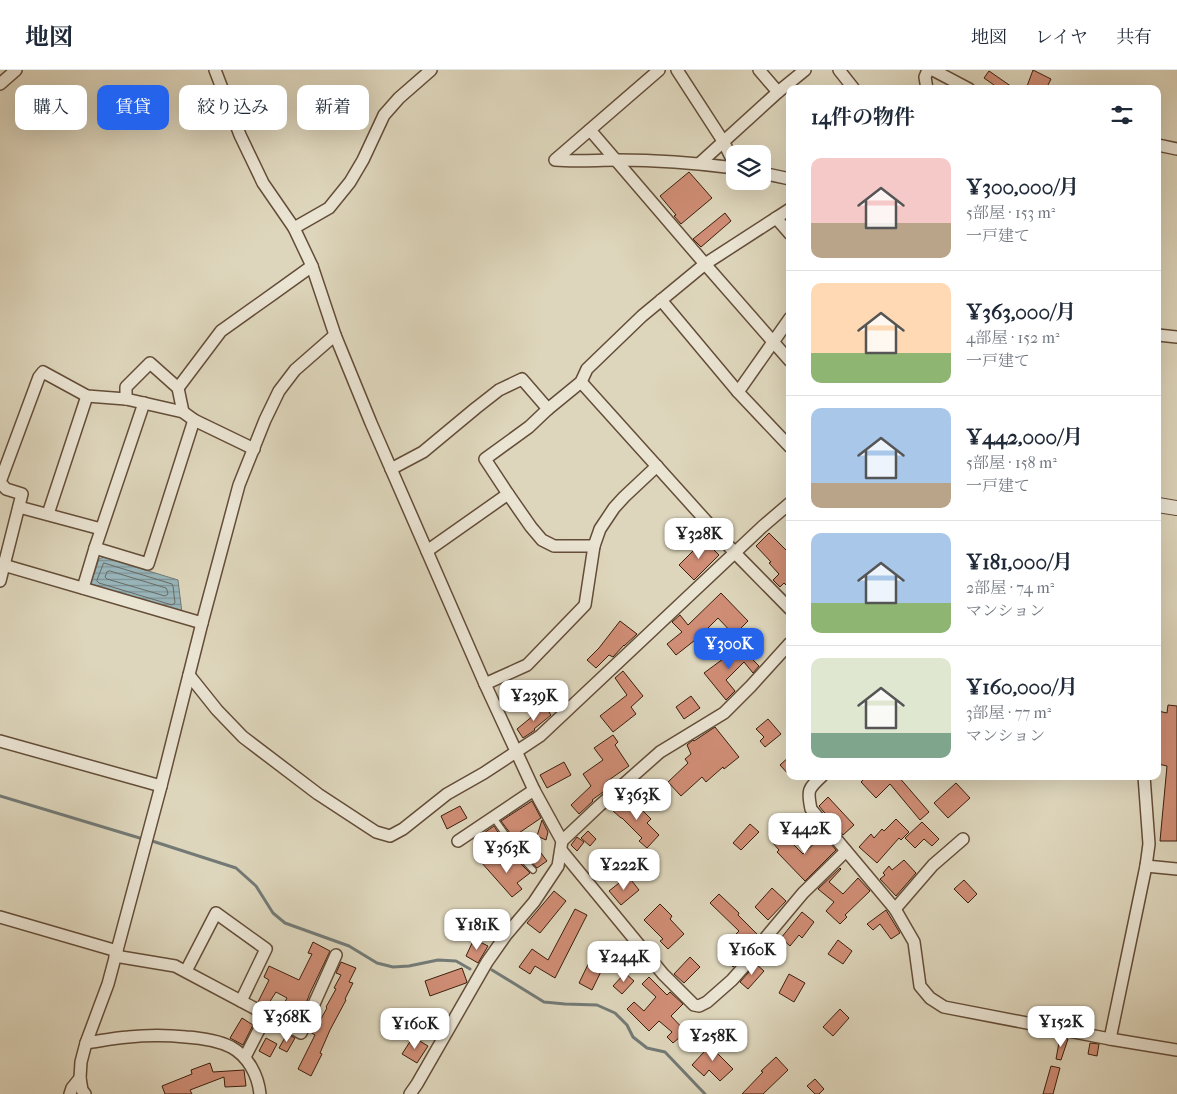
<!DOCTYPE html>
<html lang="ja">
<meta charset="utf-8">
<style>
body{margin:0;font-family:"IM FELL French Canon","Noto Serif JP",serif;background:#f2f2f3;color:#1f2937;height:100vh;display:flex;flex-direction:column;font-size:19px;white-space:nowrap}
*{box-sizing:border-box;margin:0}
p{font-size:16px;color:#747a83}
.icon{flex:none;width:28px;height:28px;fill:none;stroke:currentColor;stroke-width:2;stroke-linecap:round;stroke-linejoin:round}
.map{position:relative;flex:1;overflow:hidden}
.side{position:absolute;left:786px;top:15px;width:375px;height:695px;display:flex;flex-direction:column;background:#fff;border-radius:10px;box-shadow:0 5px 20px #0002}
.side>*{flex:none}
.guide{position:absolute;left:15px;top:15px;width:475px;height:45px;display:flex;gap:10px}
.tools{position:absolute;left:726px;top:75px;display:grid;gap:10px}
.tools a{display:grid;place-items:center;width:45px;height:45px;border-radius:10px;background:#fff;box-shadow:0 5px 20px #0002;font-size:25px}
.price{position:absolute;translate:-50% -42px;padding:0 11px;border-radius:10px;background:#fff;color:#222;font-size:16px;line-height:32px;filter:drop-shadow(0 1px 2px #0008)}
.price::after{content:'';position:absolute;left:50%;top:30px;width:15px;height:11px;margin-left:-8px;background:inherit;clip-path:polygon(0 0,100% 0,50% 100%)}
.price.selected{background:#2563eb;color:#fff}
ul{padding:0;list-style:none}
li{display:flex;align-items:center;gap:15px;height:125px;padding:0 25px}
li+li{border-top:1px solid #e0e1e3}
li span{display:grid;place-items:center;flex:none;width:140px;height:100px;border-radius:10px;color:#555}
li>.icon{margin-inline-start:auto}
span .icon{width:60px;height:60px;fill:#fffc;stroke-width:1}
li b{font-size:21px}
h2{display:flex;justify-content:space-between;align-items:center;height:60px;padding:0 25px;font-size:21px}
.chip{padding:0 18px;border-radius:10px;background:#fff;box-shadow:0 5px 20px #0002;font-size:18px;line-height:45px}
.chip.selected{background:#2563eb;color:#fff}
header{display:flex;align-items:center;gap:30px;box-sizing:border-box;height:70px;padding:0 25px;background:#fff;border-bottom:1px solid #e0e1e3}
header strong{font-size:24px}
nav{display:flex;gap:28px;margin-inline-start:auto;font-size:18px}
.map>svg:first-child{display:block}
.water{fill:url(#water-rules);stroke:#737a76}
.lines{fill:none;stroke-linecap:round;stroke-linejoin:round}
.shore{stroke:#6a6a64;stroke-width:1}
.stream{stroke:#737a76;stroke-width:3}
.building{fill:#cf8d75;stroke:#3c1f0c}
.service-casing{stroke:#644d38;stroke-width:8}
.minor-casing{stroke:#644d38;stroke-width:14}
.tertiary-casing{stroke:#644d38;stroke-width:16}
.service{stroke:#eae4d3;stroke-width:5.5}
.minor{stroke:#eae4d3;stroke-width:11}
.tertiary{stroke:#eae4d3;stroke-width:14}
</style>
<header>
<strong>地図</strong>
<nav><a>地図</a><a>レイヤ</a><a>共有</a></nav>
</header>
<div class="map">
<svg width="1177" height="1024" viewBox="0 0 1177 1024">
<defs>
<pattern id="water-rules" width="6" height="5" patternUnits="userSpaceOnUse" patternTransform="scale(1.25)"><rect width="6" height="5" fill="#98b6bc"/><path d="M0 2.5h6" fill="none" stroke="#7d9397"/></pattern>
</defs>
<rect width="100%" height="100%" fill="#ded6bc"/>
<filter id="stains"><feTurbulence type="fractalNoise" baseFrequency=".004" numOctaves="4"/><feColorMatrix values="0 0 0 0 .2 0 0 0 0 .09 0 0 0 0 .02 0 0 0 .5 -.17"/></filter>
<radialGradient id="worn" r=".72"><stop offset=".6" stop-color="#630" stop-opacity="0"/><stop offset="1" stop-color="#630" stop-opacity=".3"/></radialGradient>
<!-- water -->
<path class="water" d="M103 487 178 510 182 543 90 516 99 489Z"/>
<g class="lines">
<!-- shore -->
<g class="shore">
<path d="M104 493 172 514 173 516 175 533 172 535 99 513 97 511Z"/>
<path d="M110 501 166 518 167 520 168 524 165 526 107 509 105 507 107 502Z"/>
</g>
<!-- stream -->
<g class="stream">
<path d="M0 726 143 769"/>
<path d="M149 770 236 798 256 816 273 843 285 853 349 876 377 893 393 897 409 896 438 890 456 891 470 899"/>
<path d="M492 900 544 932 565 934 597 935 615 943 627 955 633 967 647 978 665 982 705 1024"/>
</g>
</g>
<!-- building -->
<g class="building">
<path d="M1033 0 1051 9 1046 19H1026Z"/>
<path d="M989 1 1015 19H992L994 15 984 8Z"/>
<path d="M689 102 712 128 681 154 674 146 676 145 660 126Z"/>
<path d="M725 143 731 151 701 177 693 169Z"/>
<path d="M769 463 790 484V519L784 513 780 517 773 510 779 504 769 493 771 492 756 476Z"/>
<path d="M704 470 719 485 694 510 679 495Z"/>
<path d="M721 523 748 551 734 565 718 548 699 567 676 585 667 574 682 562 672 552 680 545 688 555Z"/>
<path d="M620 551 637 564 624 576V575L613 587 609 585 596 598 587 590 599 578Z"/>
<path d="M737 574 759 596 753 603 744 592 726 610 735 621 726 630 704 603 723 589Z"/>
<path d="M623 601 643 626 631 637 636 644 613 662 600 646 627 625 615 608Z"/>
<path d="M691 626 700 638 684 649 676 637Z"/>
<path d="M1168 635 1177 636V771H1160L1167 696 1158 694V641L1167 643Z"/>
<path d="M545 636 551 645 534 659 535 660 523 668 517 659Z"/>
<path d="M768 649 781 664 765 677 760 671 764 667 756 659Z"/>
<path d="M715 657 739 687 724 699 723 697 706 712 702 707 681 726 668 712 688 693 685 689 691 684 687 675 693 670 694 671Z"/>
<path d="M613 665 618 672 615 675 629 696 606 712 610 717 592 730 593 731 579 744 571 735 591 716 583 704 603 690 594 678Z"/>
<path d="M790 686V706L780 695Z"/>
<path d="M564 692 571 705 547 718 540 705Z"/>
<path d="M867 706H898L929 742 920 750 890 714 876 728 861 712Z"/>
<path d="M956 713 970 728 948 748 934 733Z"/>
<path d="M628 726 651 749 647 753 659 765 647 778 639 771 642 768 622 748H621L613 741Z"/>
<path d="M828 727 854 755 843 765 819 736Z"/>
<path d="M532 731 541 748 513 767 501 751Z"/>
<path d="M460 736 467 748 447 759 441 746Z"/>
<path d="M896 749 909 762 901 770 899 768 877 793 859 777 871 764 874 768 882 759 884 761Z"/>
<path d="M542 750 548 762 546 770 537 766Z"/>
<path d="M922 752 939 769 932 776 924 769 915 778 905 768Z"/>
<path d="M750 754 759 762 741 780 733 773Z"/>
<path d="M494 756 501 767 489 776 481 765Z"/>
<path d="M588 761 596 769 590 776 581 768Z"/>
<path d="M820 761 836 780 805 811 777 782 779 780 773 773 780 766 787 773 789 770 803 784 819 769 816 765Z"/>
<path d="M577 767 584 772 577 781 571 775Z"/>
<path d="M538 779 547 791 537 798 527 787Z"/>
<path d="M491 784 494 787 496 791 499 793 505 799 516 789 530 803 517 813 522 819 512 827 481 792Z"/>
<path d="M904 790 916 803 896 826 880 809 885 805 883 803 889 796 892 800Z"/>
<path d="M840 798 841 799 829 812 843 824 858 808 870 821 845 845 847 847 840 854 826 841 834 832 818 819Z"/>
<path d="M628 806 639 820 621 835 609 821Z"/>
<path d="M964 810 977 824 968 833 954 819Z"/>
<path d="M772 818 786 831 768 850 755 837Z"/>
<path d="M554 821 566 831 540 863 527 853Z"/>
<path d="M719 824 739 843 738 845 758 865 742 882 745 884 733 897 718 882 739 861 710 833Z"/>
<path d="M660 834 672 846 670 849 684 864 668 879 660 871 663 869 644 850Z"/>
<path d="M575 839 587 845 555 908 535 896 530 904 519 897 532 879 548 890Z"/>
<path d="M886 840 900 863 891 869 880 854 873 860 867 854Z"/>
<path d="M802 842 814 852 802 868 799 865 790 876 781 868Z"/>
<path d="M474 869 488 876 478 893 466 886Z"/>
<path d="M838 870 852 881 843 894 828 884Z"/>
<path d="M313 872 330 881 309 925V926L297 953 279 943 287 928 276 922 267 936 258 932 269 910 264 907 269 896 299 910 312 884 308 883Z"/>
<path d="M597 876 610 883 592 920 579 913Z"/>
<path d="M690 887 700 897 684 913 674 904Z"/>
<path d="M341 892 356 898 349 912 353 913 345 929 346 930 330 960 320 983 322 984 311 1006 298 999 315 965 310 962 314 952 318 954 327 938 326 937 336 919 334 918 341 905 336 903Z"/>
<path d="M756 894 764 901 748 919 740 912Z"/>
<path d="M462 898 467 912 466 913 430 926 425 911Z"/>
<path d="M625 903 634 911 622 924 613 916Z"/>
<path d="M789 904 805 913 794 932 779 923Z"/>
<path d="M649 907 667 925 670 922 683 934 671 946 686 962 673 973 667 967 672 962 659 951 649 961 627 939 634 932 644 941 656 927 642 914Z"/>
<path d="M840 939 849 948 833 966 823 957Z"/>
<path d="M242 948 253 955 243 975 230 968Z"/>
<path d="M287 964 295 968 287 982 279 978Z"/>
<path d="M413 967 428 976 417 993 402 984Z"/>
<path d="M1060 967 1068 969 1061 990 1056 989Z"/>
<path d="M266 968 277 974 270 987 259 981Z"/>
<path d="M716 969 723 976 717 983 733 999 720 1011 709 1000 704 1006 692 995Z"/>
<path d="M1090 973 1099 974 1097 986 1088 984Z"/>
<path d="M776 987 788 1000 763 1024H742L763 1002 761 1001Z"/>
<path d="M210 993 213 1002 244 1000 246 1016 225 1017 224 1007 190 1020 192 1024H165L162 1016 192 1004 191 1000Z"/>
<path d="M1051 996 1060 998 1053 1024H1043Z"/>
<path d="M815 1009 824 1019 819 1024H815L807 1016Z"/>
</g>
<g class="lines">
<!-- service casing -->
<g class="service-casing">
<g id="service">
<path d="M493 747 522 788 533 800"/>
<path d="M499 788 513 776"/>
</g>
</g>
<!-- minor casing -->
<g class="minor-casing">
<g id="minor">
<path d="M215 0 240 65 263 113 294 158 312 196 335 265 371 353 485 614 534 720 562 771"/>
<path d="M659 0 555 90C576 92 597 90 618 90 657 90 696 93 735 98"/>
<path d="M677 0 723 71 735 95"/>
<path d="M759 0 778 22"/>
<path d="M839 0 854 19"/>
<path d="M933 0 969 19"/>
<path d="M0 14 16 0"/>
<path d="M927 19 925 7 928 0"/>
<path d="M590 60 705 194 790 291"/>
<path d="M1158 75 1177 79"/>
<path d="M700 93 778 22 805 0"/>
<path d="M762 103 790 109"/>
<path d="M776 148 790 164"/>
<path d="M294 158 329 138 350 112 363 90 384 45 399 28 431 0"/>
<path d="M661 230 738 322"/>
<path d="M790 248 738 322 790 377"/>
<path d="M1158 265 1177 267"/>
<path d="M581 312 735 483 790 539"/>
<path d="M178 318 221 261 273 224 312 196"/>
<path d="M126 329V317L150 293 178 318 183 342"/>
<path d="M144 333 95 478 148 494 194 350"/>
<path d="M548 339 529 357 485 389 508 424 531 457 542 470 554 476H594"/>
<path d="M391 399 423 382 476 338 499 320 522 309 548 339 581 312 587 299 642 246 705 194 790 139"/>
<path d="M19 437 101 459"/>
<path d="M48 444 87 326"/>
<path d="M427 481 508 424"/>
<path d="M0 494 202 553"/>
<path d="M0 511 22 424 6 419 0 412 39 307 43 302 87 326 126 329 183 342 194 350 254 379"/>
<path d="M83 518 95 478"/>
<path d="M189 605 217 640 243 667 318 724 376 762 390 766 403 759 447 724 484 703 540 666 762 457 790 433"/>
<path d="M485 614 527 595 585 535 594 476 600 459 614 438 624 427 657 396"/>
<path d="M0 671 161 716"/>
<path d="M822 706C808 719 807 720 811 739L895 839 914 872 920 916 930 928 944 937 1110 969 1177 980"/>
<path d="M458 771 534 720"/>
<path d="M561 780 663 904 694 935 699 936 707 932 732 910 755 884 767 866 803 823 846 781"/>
<path d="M1146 796 1177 799"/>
<path d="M895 839 933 795 963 769"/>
<path d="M0 847 117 881"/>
<path d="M115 886 175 896 301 963 336 885"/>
<path d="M186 901 216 843 266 879 241 931"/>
<path d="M1110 969 1146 796 1149 774 1144 706"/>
<path d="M86 973C100 971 114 968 128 967 147 965 167 965 186 967 201 968 217 970 231 977 248 986 258 1005 260 1024"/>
<path d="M245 987 267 944"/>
<path d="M70 1024 72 1018 80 1008"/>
<path d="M85 1024 82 1020 80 1008 81 992 86 973 108 914 161 716 202 553 239 415 265 350 279 321 295 300 335 265"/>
<path d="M410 1024 417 1014 487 892 506 865 534 832 558 796 562 771 599 736 660 682 724 643 751 616 790 573"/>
</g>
</g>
<!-- tertiary casing -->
<g class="tertiary-casing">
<path id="tertiary" d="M1158 435 1177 438"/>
</g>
<!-- service -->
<use href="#service" class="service"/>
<!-- minor -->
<use href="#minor" class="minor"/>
<!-- tertiary -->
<use href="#tertiary" class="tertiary"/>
</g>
<rect width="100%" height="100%" filter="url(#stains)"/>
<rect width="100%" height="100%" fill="url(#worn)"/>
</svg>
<div class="tools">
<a><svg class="icon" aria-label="layers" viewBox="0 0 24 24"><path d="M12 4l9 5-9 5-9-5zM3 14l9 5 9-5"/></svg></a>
</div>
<b class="price" style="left:699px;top:490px">¥328K</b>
<b class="price selected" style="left:729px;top:600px">¥300K</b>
<b class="price" style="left:534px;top:652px">¥239K</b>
<b class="price" style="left:637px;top:751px">¥363K</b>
<b class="price" style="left:805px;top:785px">¥442K</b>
<b class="price" style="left:507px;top:804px">¥363K</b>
<b class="price" style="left:624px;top:821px">¥222K</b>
<b class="price" style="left:477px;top:881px">¥181K</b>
<b class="price" style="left:752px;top:906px">¥160K</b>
<b class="price" style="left:624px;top:913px">¥244K</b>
<b class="price" style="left:287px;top:973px">¥368K</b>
<b class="price" style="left:1061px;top:978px">¥152K</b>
<b class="price" style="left:415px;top:980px">¥160K</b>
<b class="price" style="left:713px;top:992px">¥258K</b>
<div class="guide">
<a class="chip">購入</a>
<a class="chip selected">賃貸</a>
<a class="chip">絞り込み</a>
<a class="chip">新着</a>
</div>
<section class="side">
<h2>14件の物件<svg class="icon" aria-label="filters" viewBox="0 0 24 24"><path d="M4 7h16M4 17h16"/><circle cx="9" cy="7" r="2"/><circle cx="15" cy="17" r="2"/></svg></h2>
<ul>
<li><span style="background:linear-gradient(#f6c9c9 65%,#b9a48a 0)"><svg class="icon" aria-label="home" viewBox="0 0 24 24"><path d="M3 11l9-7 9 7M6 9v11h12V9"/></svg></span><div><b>¥300,000/月</b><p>5部屋 · 153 m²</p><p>一戸建て</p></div></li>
<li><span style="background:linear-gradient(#ffd9b3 70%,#8fb573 0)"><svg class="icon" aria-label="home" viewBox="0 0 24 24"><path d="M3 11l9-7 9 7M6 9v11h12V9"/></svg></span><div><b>¥363,000/月</b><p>4部屋 · 152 m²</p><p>一戸建て</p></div></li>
<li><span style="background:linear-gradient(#a9c7e8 75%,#b9a48a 0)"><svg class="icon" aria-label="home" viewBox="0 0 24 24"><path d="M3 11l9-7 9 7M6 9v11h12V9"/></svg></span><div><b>¥442,000/月</b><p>5部屋 · 158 m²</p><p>一戸建て</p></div></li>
<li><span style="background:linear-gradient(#a9c7e8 70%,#8fb573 0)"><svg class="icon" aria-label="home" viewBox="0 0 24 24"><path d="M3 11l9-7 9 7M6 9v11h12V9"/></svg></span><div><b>¥181,000/月</b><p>2部屋 · 74 m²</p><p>マンション</p></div></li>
<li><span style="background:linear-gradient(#dfe7d0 75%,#7fa58c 0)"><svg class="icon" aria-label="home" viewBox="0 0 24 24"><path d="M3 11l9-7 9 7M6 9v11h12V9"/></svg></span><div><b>¥160,000/月</b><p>3部屋 · 77 m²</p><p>マンション</p></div></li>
</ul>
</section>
</div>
